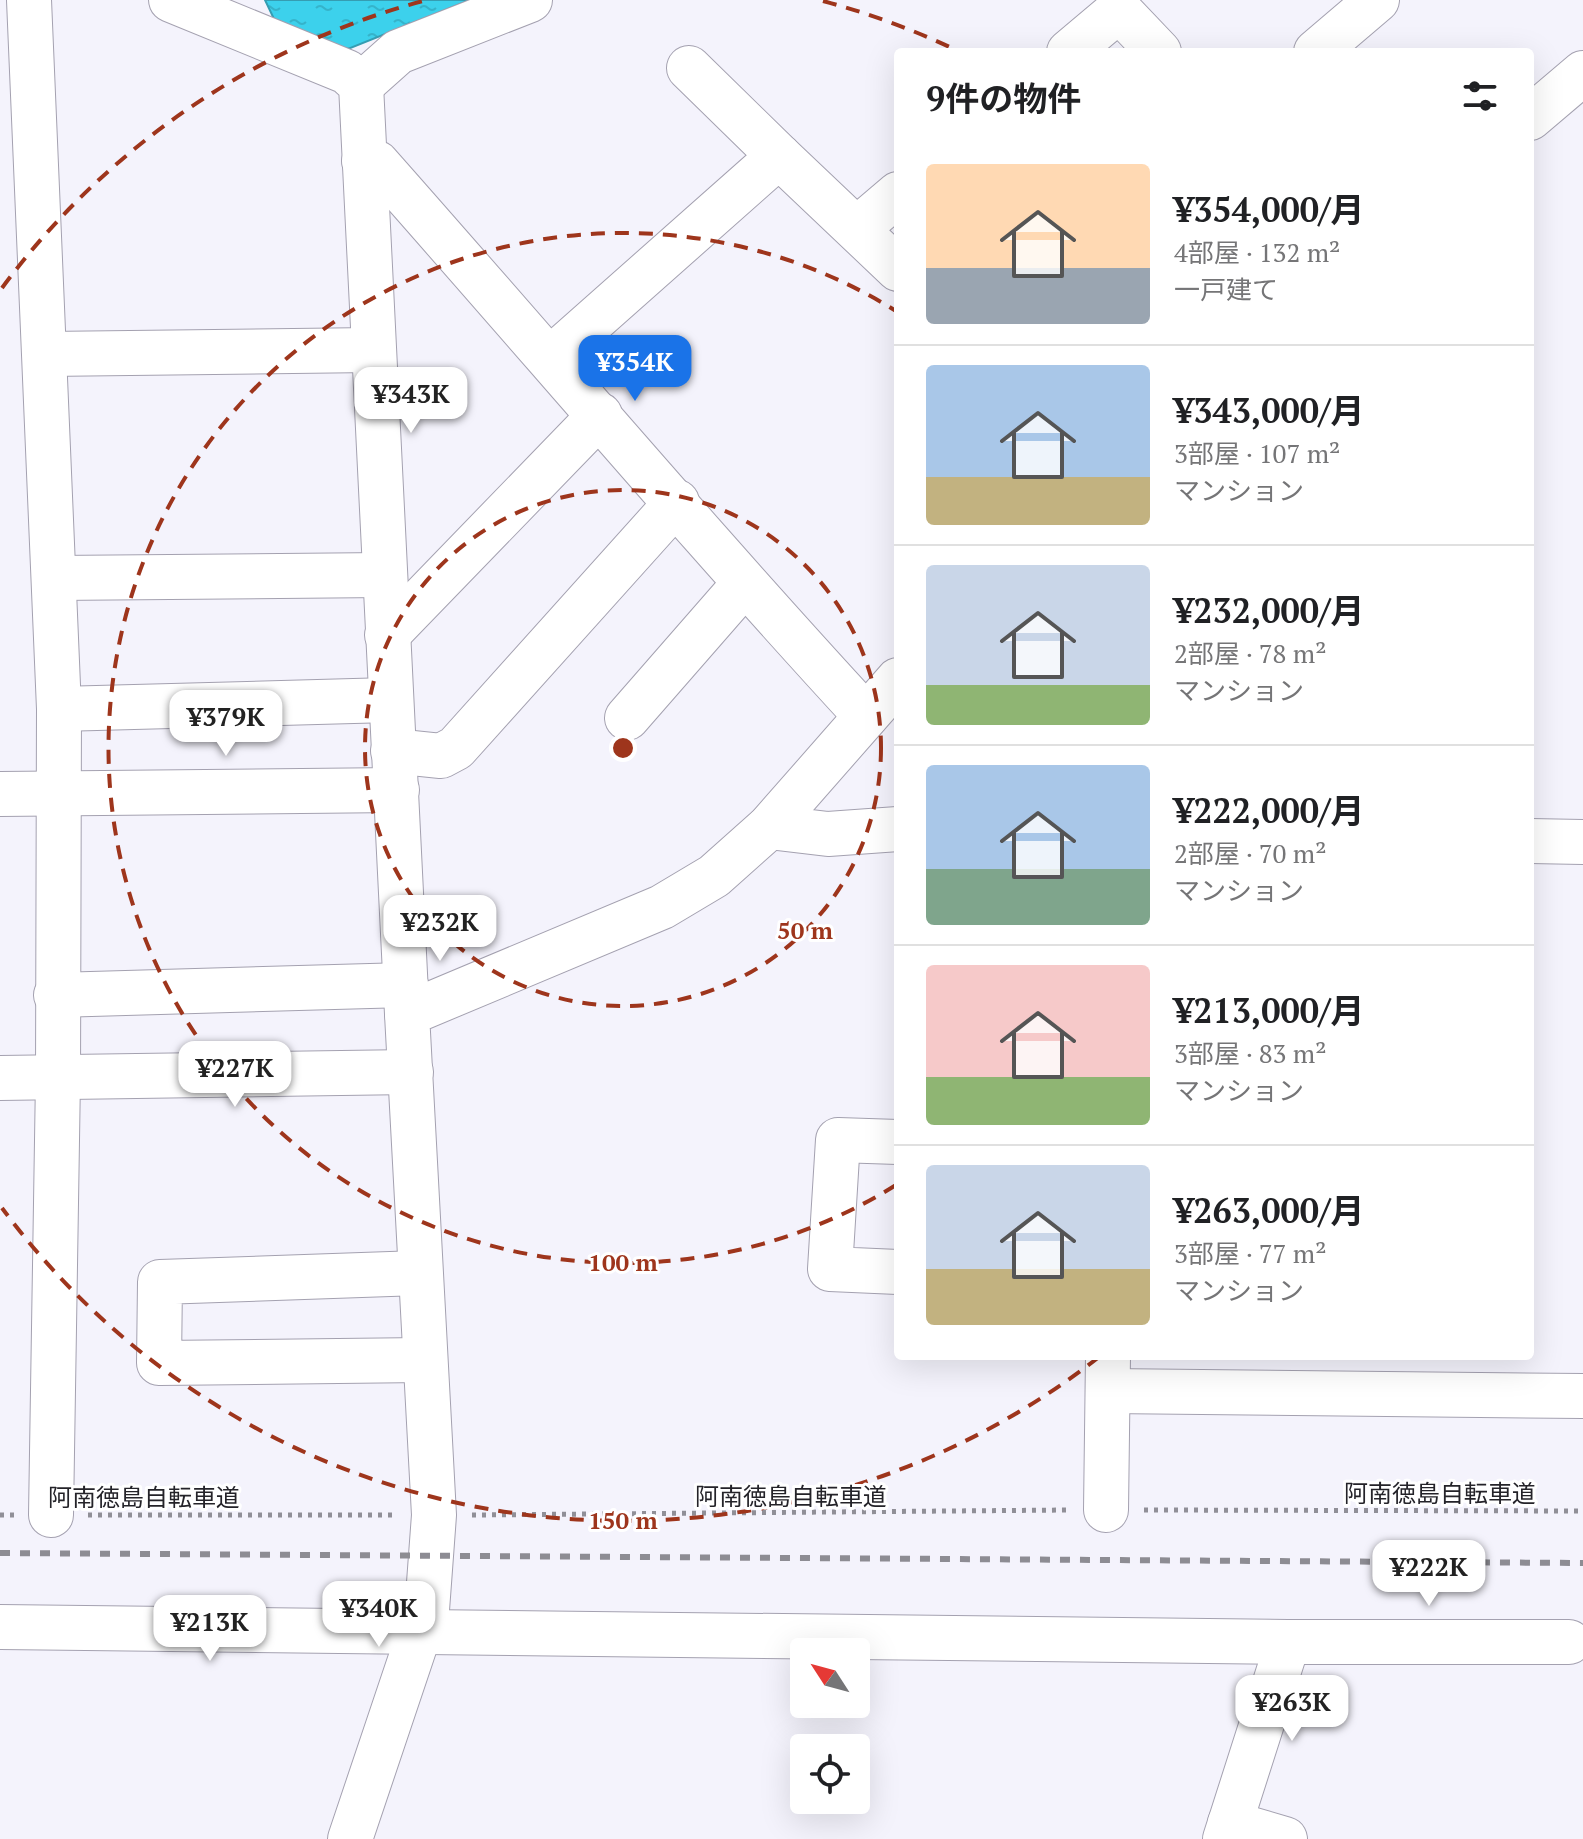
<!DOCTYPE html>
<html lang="ja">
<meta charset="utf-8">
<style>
body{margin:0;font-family:"PT Serif","Noto Sans JP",serif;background:#f6f6f6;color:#202124;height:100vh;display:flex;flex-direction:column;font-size:30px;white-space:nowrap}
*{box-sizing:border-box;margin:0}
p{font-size:26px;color:#757577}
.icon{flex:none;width:44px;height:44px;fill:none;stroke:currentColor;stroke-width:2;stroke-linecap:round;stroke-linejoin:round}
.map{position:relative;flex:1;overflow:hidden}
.panel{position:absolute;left:894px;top:48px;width:640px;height:1312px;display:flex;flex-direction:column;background:#fff;border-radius:8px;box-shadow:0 8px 32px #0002}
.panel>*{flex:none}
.needle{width:52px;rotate:306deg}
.buttons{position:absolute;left:790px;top:1638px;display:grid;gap:16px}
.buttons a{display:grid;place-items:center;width:80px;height:80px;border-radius:8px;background:#fff;box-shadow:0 8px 32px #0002;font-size:40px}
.price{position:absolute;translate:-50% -68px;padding:0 18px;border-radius:16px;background:#fff;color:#222;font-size:26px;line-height:52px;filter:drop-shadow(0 2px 4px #0008)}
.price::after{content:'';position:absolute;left:50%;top:48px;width:24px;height:18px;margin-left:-12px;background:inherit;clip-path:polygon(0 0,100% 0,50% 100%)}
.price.current{background:#1a73e8;color:#fff}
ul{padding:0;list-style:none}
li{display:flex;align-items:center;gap:24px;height:200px;padding:0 32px}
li+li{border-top:2px solid #e0e0e0}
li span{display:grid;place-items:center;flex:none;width:224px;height:160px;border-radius:8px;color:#555}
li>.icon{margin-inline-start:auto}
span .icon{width:96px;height:96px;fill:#fffc;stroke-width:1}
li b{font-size:34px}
h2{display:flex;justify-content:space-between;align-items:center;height:96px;padding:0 32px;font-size:34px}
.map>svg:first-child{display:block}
.water{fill:url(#water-ripples);stroke:#359db2;stroke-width:2}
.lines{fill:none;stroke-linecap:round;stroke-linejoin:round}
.minor-casing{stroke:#a4a1b0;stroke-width:46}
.path{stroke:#908f97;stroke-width:5;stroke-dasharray:4 6;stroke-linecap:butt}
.minor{stroke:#fff;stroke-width:44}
.rail{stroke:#8d8c93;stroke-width:6;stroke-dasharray:10 10;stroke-linecap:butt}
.ring{fill:none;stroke:#9e351c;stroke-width:4;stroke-dasharray:14 10}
.labels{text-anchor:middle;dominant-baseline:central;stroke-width:6;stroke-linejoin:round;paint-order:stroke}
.street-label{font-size:24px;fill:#242329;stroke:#fff}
.centre{fill:#9e351c;stroke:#fff;stroke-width:4}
.ring-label{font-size:24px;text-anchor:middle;font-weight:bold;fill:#9e351c;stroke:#fff;stroke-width:6;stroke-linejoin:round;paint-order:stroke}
</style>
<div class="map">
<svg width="1583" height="1839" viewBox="0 0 1583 1839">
<defs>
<pattern id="water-ripples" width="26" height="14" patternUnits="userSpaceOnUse" patternTransform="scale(2)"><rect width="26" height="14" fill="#3cd1ec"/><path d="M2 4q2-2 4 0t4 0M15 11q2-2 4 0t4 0" fill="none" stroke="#35b3ca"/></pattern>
</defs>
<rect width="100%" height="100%" fill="#f4f3fc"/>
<!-- water -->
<path class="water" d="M265 0H470L343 51 274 19Z"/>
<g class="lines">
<!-- minor casing -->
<g class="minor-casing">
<g id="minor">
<path d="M29 0 59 709 58 1078 51 1515"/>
<path d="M171 0 347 72 361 85 407 1014"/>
<path d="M1069 52 1119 10 1159 52"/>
<path d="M1316 52 1377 0"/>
<path d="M689 68 779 156"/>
<path d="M361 85 398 52 530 0"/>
<path d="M1530 118 1583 73"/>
<path d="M364 161 377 163C540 347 699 535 866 716"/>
<path d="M858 228 898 194"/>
<path d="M46 354 372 350"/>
<path d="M550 359 779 156 898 269"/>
<path d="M55 578 384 575"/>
<path d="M387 635 600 415"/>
<path d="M59 709 390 700"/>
<path d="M627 718 744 584"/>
<path d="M393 751 441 756 456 748 677 502"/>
<path d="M0 794 397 790"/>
<path d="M769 827 828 834 898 829"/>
<path d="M1530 841 1583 842"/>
<path d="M56 995 406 985"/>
<path d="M0 1078 411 1072"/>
<path d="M898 1142 838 1140 830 1269 898 1272"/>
<path d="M419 1273 160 1282 159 1363 423 1360"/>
<path d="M1108 1391 1583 1396"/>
<path d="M1106 1510 1108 1356"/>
<path d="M0 1627 1288 1642H1569"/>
<path d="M1230 1823 1285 1839"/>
<path d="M350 1839 427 1610 434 1515 407 1014 662 907 714 876 769 827 898 680"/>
<path d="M1225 1839 1288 1642"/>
</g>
</g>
<!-- path -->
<g class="path">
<path d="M1144 1510 1583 1511"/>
<path d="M0 1515H14"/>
<path d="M88 1515H398"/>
<path d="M472 1515 1070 1510"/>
</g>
<!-- minor -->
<use href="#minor" class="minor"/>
<!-- rail -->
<path class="rail" d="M0 1553 1583 1563"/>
</g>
<!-- distance rings -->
<g class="ring">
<circle cx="623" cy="748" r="258"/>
<path d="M896 1185A515 515 0 1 1 896 311"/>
<path d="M1099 1357A773 773 0 0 1 2 1208M2 288A773 773 0 0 1 423 1M823 1A773 773 0 0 1 956 50"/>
</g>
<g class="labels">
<!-- street labels -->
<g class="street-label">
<text x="1440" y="1493">阿南徳島自転車道</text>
<text x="791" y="1496">阿南徳島自転車道</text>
<text x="144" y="1497">阿南徳島自転車道</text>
</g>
</g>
<circle cx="623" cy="748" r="12" class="centre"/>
<g class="ring-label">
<text x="805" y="939">50 m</text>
<text x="623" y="1271">100 m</text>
<text x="623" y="1529">150 m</text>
</g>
</svg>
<div class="buttons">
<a><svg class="needle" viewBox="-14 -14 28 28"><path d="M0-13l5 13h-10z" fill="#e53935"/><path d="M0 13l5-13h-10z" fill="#757577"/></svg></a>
<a><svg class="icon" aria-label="locate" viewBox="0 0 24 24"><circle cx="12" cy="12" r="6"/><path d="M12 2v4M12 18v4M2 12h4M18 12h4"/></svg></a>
</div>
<b class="price current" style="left:635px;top:403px">¥354K</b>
<b class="price" style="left:411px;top:435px">¥343K</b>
<b class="price" style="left:226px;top:758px">¥379K</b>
<b class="price" style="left:440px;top:963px">¥232K</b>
<b class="price" style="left:235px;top:1109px">¥227K</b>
<b class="price" style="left:1429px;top:1608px">¥222K</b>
<b class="price" style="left:379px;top:1649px">¥340K</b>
<b class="price" style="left:210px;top:1663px">¥213K</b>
<b class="price" style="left:1292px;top:1743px">¥263K</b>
<section class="panel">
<h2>9件の物件<svg class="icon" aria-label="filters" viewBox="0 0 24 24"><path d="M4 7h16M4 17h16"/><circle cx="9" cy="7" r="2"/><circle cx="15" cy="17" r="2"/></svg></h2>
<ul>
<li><span style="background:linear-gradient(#ffd9b3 65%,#9aa5b1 0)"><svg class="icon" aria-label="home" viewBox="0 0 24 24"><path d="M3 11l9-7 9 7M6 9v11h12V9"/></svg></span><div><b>¥354,000/月</b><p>4部屋 · 132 m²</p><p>一戸建て</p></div></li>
<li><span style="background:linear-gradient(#a9c7e8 70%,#c2b280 0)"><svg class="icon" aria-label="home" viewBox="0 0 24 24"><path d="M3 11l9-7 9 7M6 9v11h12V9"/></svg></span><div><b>¥343,000/月</b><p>3部屋 · 107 m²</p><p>マンション</p></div></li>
<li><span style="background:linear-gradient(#c9d6e8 75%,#8fb573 0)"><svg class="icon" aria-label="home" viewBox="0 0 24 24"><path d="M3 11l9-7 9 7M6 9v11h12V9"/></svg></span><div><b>¥232,000/月</b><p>2部屋 · 78 m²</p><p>マンション</p></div></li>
<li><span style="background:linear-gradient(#a9c7e8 65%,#7fa58c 0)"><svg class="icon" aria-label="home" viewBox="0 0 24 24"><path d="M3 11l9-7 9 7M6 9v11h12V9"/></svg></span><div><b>¥222,000/月</b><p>2部屋 · 70 m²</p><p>マンション</p></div></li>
<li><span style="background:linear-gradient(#f6c9c9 70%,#8fb573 0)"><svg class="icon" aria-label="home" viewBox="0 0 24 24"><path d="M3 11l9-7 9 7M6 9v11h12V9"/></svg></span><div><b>¥213,000/月</b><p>3部屋 · 83 m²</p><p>マンション</p></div></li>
<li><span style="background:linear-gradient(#c9d6e8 65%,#c2b280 0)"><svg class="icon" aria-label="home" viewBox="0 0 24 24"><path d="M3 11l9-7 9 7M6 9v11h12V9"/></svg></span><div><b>¥263,000/月</b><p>3部屋 · 77 m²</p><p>マンション</p></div></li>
</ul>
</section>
</div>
